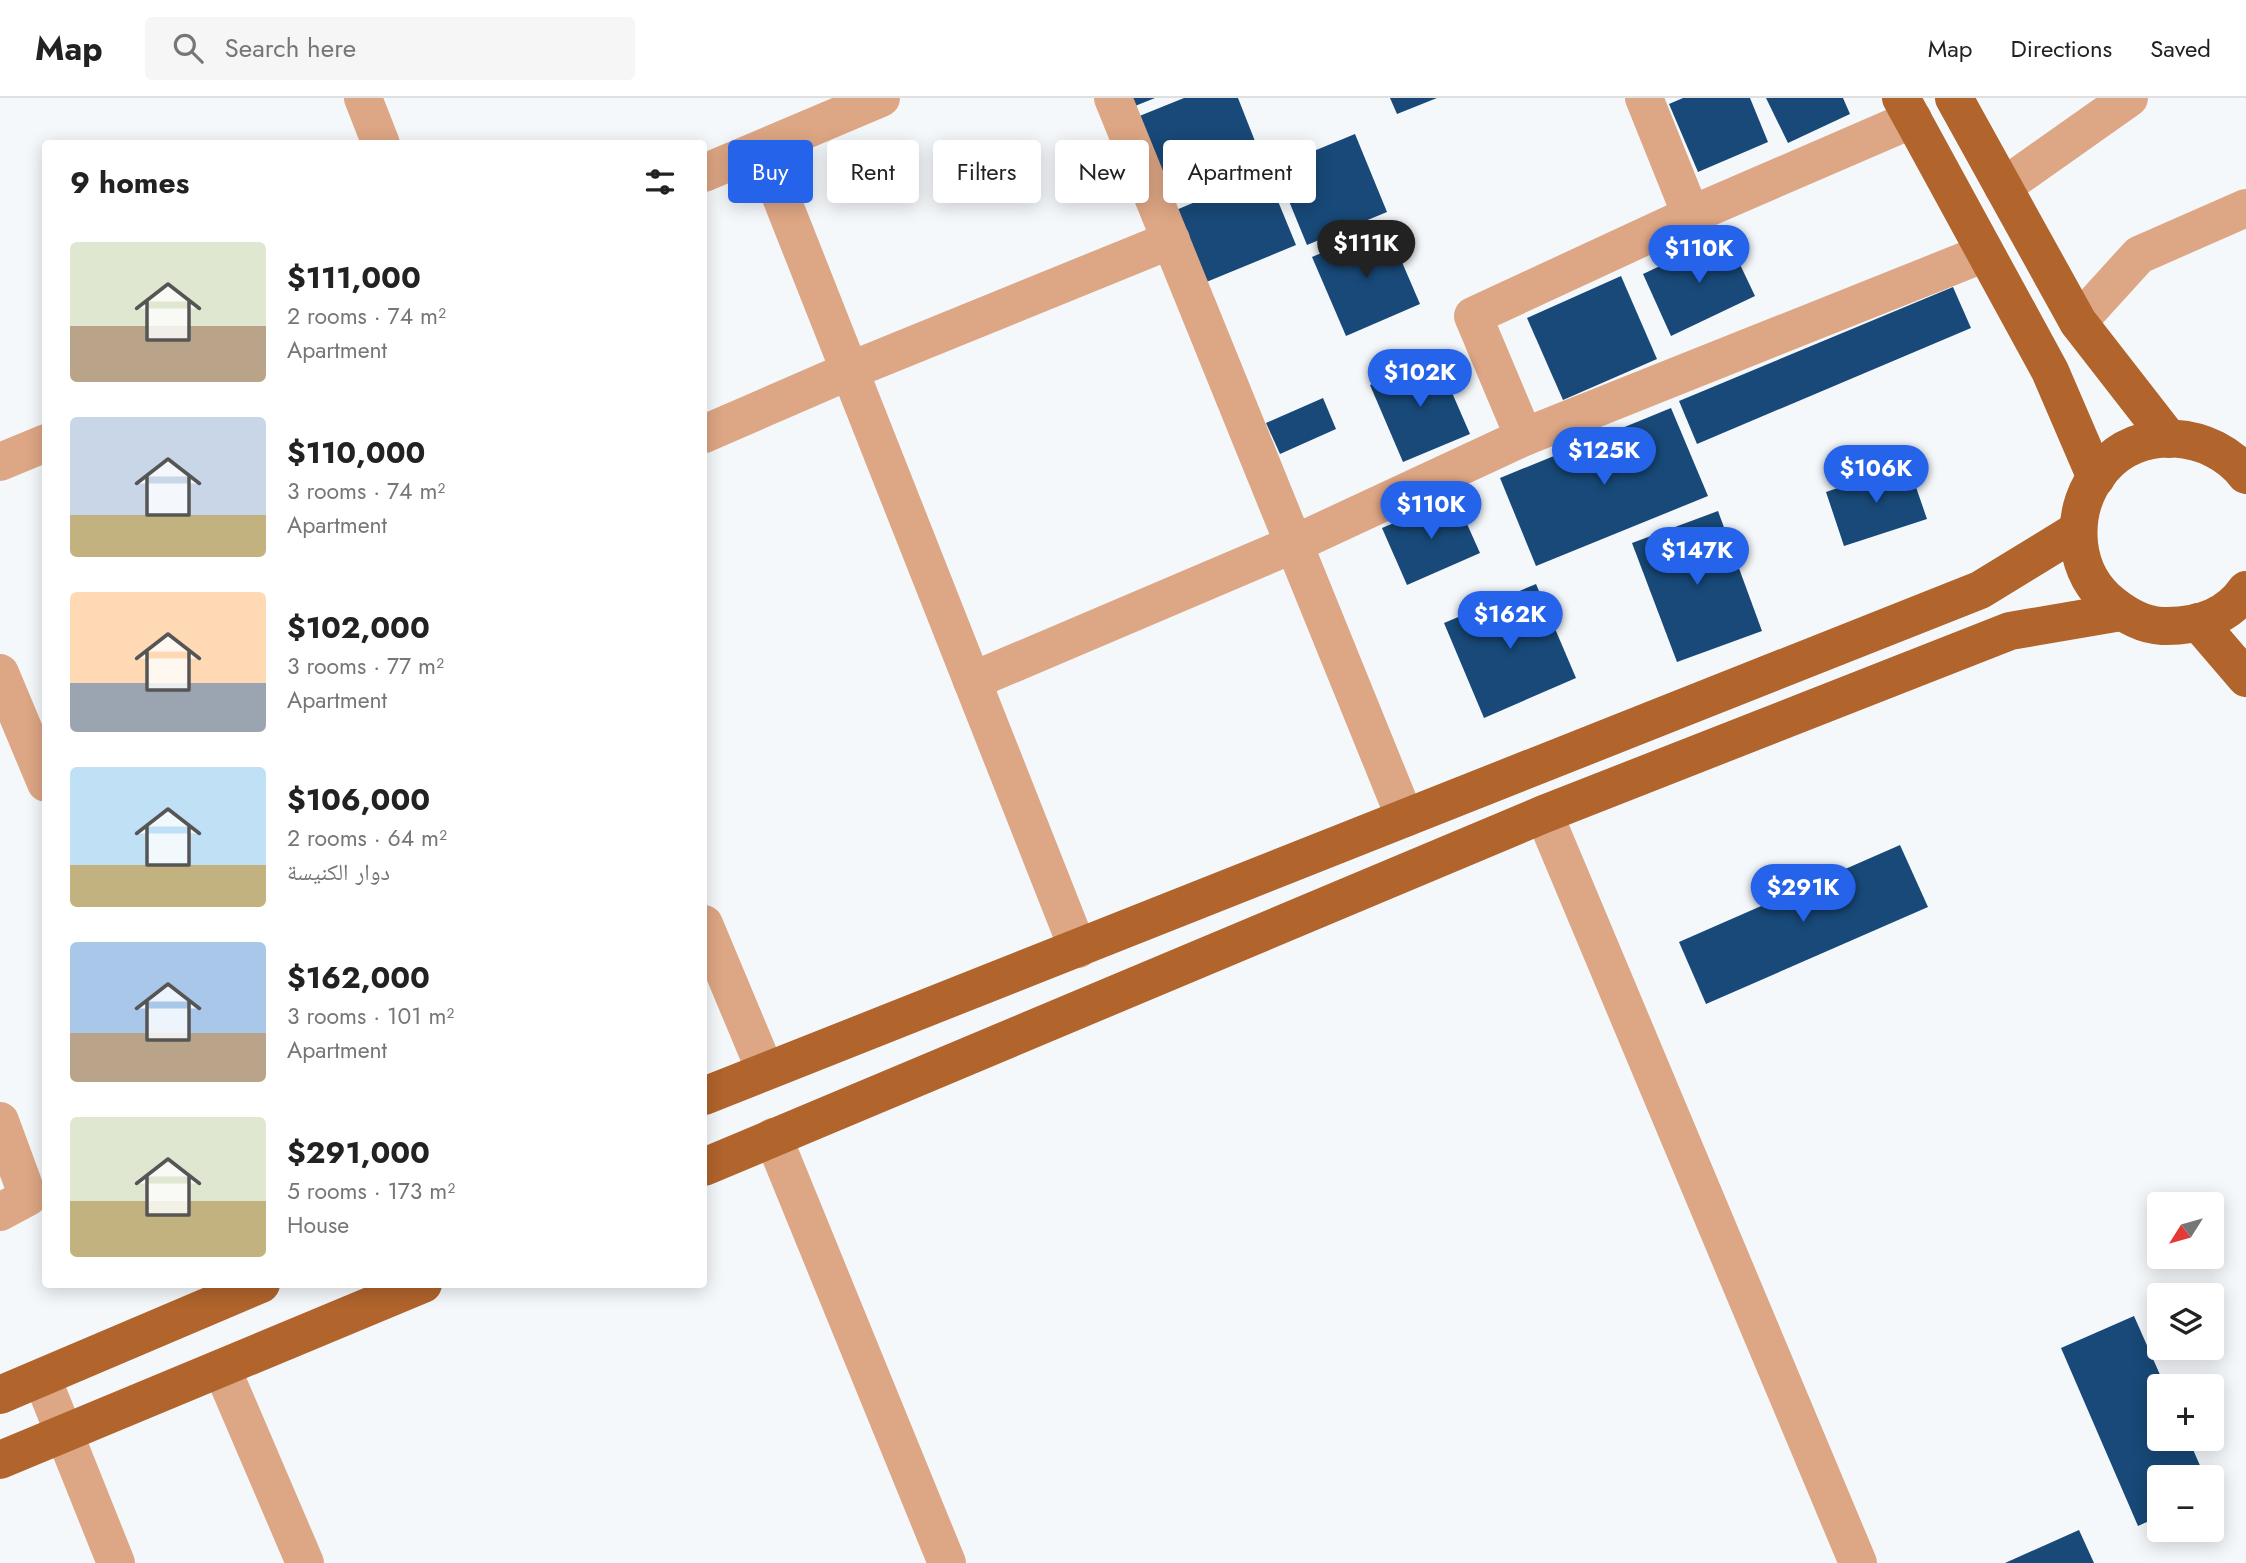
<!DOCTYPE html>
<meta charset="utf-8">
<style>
body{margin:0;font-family:Jost,"Noto Naskh Arabic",sans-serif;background:#f6f6f6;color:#222;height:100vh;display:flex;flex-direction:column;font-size:26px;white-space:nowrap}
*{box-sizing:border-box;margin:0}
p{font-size:23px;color:#767676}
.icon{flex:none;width:38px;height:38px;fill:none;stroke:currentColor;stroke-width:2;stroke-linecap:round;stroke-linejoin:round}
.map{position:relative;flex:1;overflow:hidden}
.side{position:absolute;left:42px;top:42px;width:665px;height:1148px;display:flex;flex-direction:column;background:#fff;border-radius:7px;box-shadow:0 4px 18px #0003}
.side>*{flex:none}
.top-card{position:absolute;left:728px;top:42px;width:665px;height:63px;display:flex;gap:14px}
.needle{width:46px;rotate:233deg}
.buttons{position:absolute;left:2147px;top:1094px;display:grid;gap:14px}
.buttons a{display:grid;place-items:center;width:77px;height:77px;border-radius:7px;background:#fff;box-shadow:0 4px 18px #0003;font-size:35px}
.price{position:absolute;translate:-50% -60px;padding:0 16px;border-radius:24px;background:#2563eb;color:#fff;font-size:23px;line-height:46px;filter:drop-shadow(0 2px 4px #0008)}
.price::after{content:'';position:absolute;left:50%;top:42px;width:21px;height:16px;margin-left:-10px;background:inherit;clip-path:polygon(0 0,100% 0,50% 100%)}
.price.on{background:#222;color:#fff}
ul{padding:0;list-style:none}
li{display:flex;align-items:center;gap:21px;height:175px;padding:0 28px}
li span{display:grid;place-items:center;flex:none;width:196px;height:140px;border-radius:7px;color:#555}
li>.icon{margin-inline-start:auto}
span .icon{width:84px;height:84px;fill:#fffc;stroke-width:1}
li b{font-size:30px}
h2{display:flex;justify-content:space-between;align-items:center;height:84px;padding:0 28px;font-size:30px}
.pill{padding:0 24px;border-radius:7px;background:#fff;box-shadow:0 4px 18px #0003;font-size:24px;line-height:63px}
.pill.on{background:#2563eb;color:#fff}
header{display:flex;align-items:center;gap:42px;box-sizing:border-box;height:98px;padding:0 35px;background:#fff;border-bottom:2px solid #e0e0e0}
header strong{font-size:33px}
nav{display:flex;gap:38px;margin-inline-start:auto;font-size:24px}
.search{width:490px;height:63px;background:#f6f6f6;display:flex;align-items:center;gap:18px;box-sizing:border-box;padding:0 24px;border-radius:7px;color:#767676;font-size:26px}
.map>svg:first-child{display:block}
.building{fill:#184978}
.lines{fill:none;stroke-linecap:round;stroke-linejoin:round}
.minor{stroke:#dda684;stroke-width:38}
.major{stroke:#b1642c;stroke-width:38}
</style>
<header>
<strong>Map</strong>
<div class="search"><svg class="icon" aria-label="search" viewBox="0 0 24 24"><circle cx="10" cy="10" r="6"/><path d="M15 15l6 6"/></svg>Search here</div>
<nav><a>Map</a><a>Directions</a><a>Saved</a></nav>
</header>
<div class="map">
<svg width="2246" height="1465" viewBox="0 0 2246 1465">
<rect width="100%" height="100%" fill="#f5f8fb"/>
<!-- building -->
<g class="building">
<path d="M1126 0H1155L1130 10Z"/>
<path d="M1184 0H1238L1264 66 1167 105 1132 21Z"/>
<path d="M1390 0H1437L1397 16Z"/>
<path d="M1683 0H1750L1768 44 1698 74 1669 6Z"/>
<path d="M1766 0H1843L1850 16 1788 45Z"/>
<path d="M1355 36 1387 114 1307 147 1275 69Z"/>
<path d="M1266 74 1296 147 1199 187 1169 115Z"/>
<path d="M1386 127 1420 206 1346 238 1312 159Z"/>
<path d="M1726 137 1755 198 1671 238 1643 176Z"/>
<path d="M1621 178 1657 261 1563 302 1527 220Z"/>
<path d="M1953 189 1971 230 1697 346 1679 303Z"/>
<path d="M1436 258 1470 336 1403 364 1370 287Z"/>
<path d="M1323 300 1336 331 1280 356 1266 325Z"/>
<path d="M1671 310 1708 398 1536 468 1500 380Z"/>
<path d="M1908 366 1927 421 1844 448 1826 394Z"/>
<path d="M1455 399 1480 455 1407 487 1382 430Z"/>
<path d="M1718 413 1762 533 1677 564 1632 445Z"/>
<path d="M1536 486 1576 580 1484 620 1444 525Z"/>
<path d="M1900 747 1928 809 1706 906 1679 844Z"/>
<path d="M2134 1218 2165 1288H2160V1340H2188L2205 1379H2160V1418L2138 1428 2061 1250Z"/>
<path d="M2079 1432 2094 1465H2005Z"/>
</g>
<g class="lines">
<!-- minor -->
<g class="minor">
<path d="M363 0 381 46"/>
<path d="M1113 0 1405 720"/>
<path d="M1644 0 1691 117 1913 21"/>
<path d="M762 51 1078 851"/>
<path d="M704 75 881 0"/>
<path d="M2003 89 2129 0"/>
<path d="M2078 224 2139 157 2246 110"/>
<path d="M704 336 849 273 1171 142"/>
<path d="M1524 339 1985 155"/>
<path d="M0 364 46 345"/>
<path d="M0 575 46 685"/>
<path d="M972 583 1294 446 1524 339 1473 218 1691 117"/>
<path d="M1544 716 1858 1465"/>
<path d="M704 826 765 972"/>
<path d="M0 1023 28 1099 0 1114"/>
<path d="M773 1039 947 1465"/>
<path d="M222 1271 305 1465"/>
<path d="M42 1280 116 1465"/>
</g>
<!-- major -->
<g class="major">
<path d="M1901 0 2050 273 2096 380"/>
<path d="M1954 0 2078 224 2169 341"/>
<path d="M2246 377C2213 333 2138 326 2102 371 2070 408 2070 467 2106 501 2122 515 2140 527 2162 528 2194 529 2227 520 2246 492"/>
<path d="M2198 524 2246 580"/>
<path d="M704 998 1980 492 2078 432"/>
<path d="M704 1069 1544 716 2010 533 2121 514"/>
<path d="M0 1297 261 1186"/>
<path d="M0 1362 423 1186"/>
</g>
</g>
</svg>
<div class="buttons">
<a><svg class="needle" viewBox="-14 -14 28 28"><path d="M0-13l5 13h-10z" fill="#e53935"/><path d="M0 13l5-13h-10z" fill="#767676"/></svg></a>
<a><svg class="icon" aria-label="layers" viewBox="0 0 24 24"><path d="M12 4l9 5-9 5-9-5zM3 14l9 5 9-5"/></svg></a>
<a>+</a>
<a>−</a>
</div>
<b class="price on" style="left:1366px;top:182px">$111K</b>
<b class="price" style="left:1699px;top:187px">$110K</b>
<b class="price" style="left:1420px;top:311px">$102K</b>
<b class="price" style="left:1604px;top:389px">$125K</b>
<b class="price" style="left:1876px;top:407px">$106K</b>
<b class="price" style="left:1431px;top:443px">$110K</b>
<b class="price" style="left:1697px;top:489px">$147K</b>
<b class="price" style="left:1510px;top:553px">$162K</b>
<b class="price" style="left:1803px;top:826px">$291K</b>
<div class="top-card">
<a class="pill on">Buy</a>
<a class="pill">Rent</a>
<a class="pill">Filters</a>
<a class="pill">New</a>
<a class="pill">Apartment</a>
</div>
<section class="side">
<h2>9 homes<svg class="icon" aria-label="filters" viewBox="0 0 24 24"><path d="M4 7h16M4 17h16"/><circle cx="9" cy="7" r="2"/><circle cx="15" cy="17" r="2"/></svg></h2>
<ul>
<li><span style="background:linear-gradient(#dfe7d0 60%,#b9a48a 0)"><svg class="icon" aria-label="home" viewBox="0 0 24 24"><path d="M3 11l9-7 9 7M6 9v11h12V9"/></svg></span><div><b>$111,000</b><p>2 rooms · 74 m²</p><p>Apartment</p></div></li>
<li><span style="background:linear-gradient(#c9d6e8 70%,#c2b280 0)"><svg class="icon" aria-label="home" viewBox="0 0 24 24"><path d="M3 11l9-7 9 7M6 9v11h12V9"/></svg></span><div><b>$110,000</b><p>3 rooms · 74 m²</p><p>Apartment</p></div></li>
<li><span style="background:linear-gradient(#ffd9b3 65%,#9aa5b1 0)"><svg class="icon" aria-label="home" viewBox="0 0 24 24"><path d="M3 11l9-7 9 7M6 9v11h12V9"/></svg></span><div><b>$102,000</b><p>3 rooms · 77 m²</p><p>Apartment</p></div></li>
<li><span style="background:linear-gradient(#bfe0f5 70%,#c2b280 0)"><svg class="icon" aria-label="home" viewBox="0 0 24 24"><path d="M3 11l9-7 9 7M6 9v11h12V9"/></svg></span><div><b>$106,000</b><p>2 rooms · 64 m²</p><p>دوار الكنيسة</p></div></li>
<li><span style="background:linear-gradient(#a9c7e8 65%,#b9a48a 0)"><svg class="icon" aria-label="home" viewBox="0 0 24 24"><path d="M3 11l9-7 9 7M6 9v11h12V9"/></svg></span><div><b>$162,000</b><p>3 rooms · 101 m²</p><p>Apartment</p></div></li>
<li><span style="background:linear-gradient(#dfe7d0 60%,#c2b280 0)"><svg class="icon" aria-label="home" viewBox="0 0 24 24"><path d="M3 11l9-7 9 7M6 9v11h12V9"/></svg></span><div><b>$291,000</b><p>5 rooms · 173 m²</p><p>House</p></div></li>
</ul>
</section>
</div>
